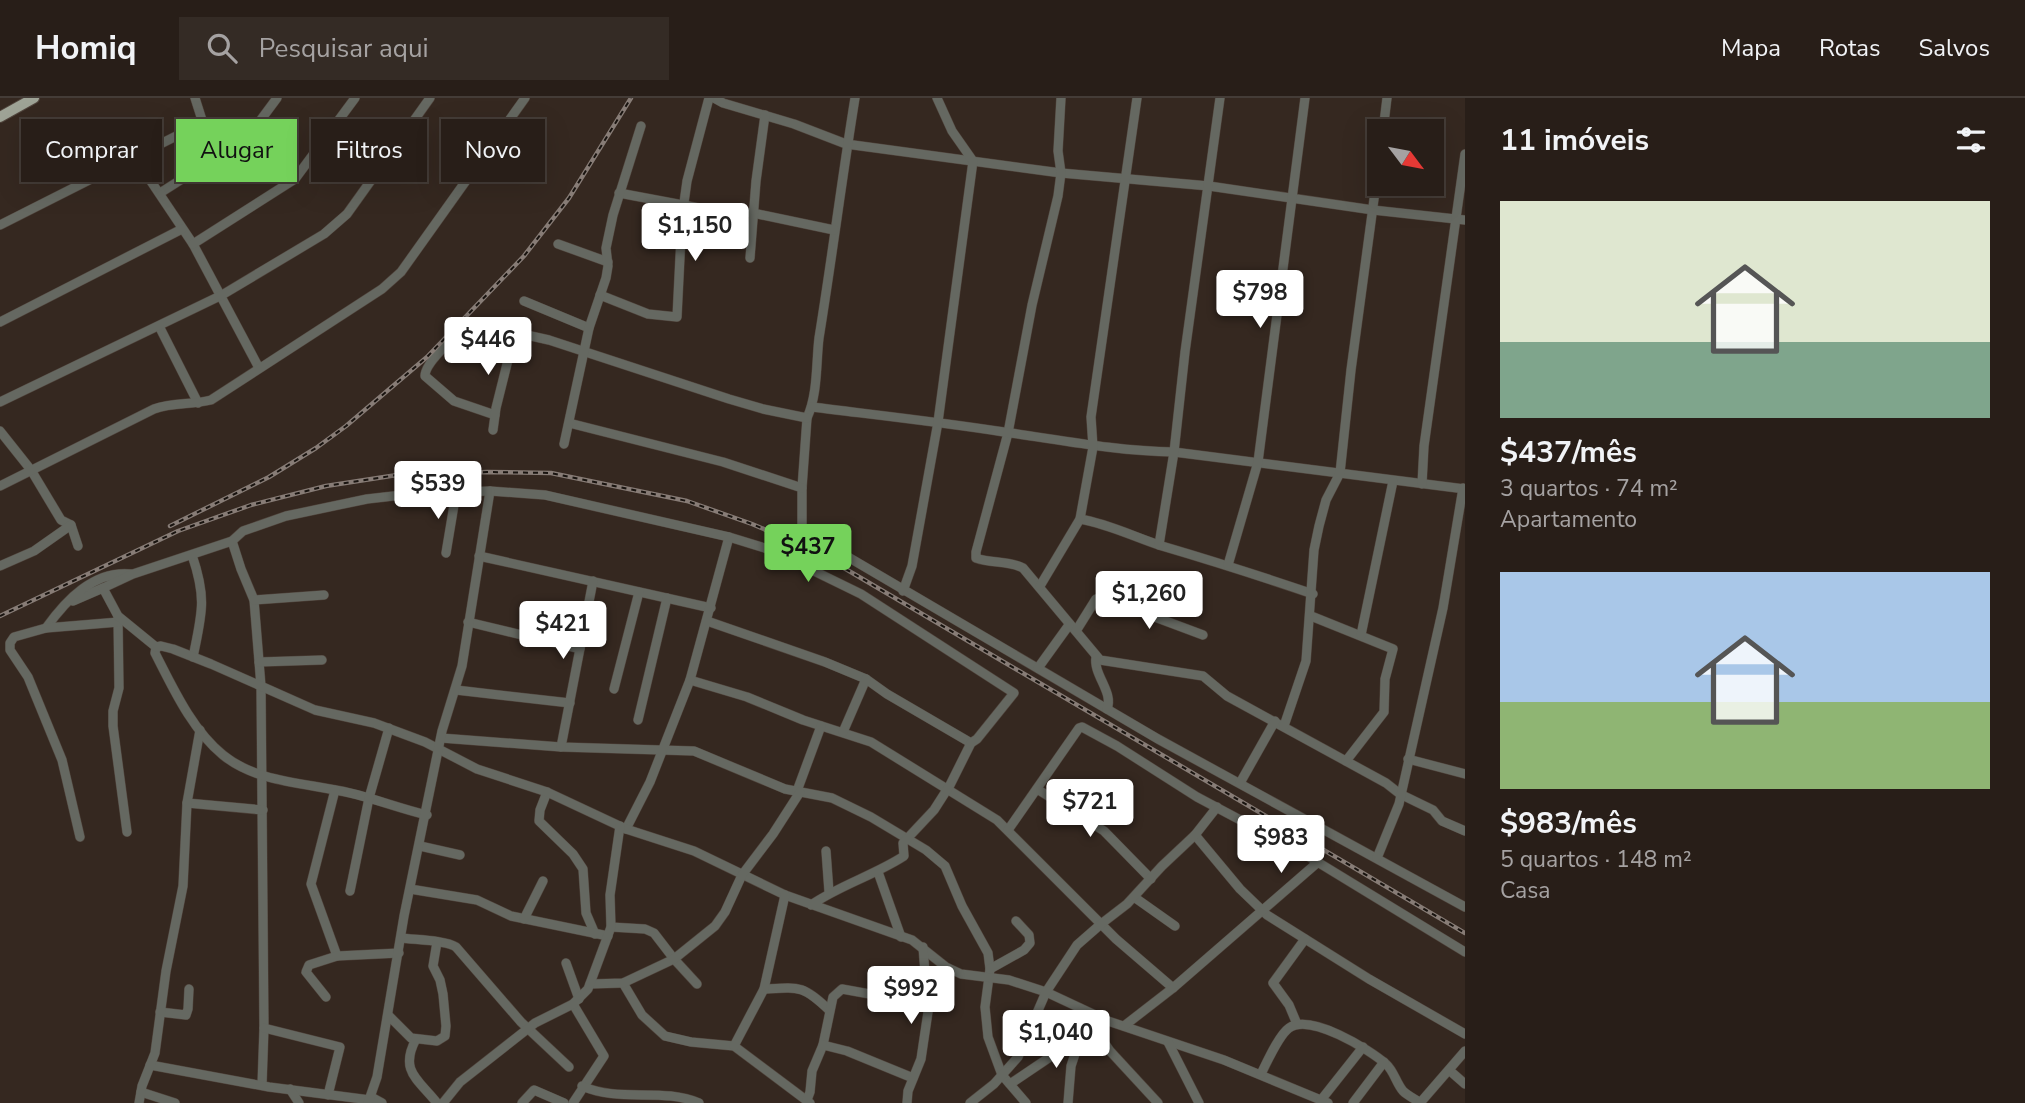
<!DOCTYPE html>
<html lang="pt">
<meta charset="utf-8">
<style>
body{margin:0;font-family:"Nunito Sans",sans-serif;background:#342b25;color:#f1f3f6;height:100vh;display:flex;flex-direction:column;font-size:26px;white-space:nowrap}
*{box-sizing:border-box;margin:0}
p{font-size:23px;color:#a5a2a2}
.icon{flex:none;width:38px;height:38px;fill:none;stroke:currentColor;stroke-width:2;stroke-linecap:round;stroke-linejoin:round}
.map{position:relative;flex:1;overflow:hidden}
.panel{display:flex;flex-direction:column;background:#281e18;width:560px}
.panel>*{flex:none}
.guide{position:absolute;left:21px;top:21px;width:665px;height:63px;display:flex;gap:14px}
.needle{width:46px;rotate:122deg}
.controls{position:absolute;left:1367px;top:21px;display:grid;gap:14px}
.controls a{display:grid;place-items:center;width:77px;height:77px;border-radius:0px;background:#281e18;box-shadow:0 7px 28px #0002,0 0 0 2px #443c37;font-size:35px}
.price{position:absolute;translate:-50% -60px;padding:0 16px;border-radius:7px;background:#fff;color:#222;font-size:23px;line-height:46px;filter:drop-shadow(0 2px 4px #0008)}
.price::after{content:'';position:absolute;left:50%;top:42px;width:21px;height:16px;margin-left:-10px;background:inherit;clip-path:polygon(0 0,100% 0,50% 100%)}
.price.selected{background:#75d25b;color:#111}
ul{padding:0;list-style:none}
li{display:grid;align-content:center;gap:14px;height:371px;padding:0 35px}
li span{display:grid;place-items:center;height:217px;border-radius:0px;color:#555}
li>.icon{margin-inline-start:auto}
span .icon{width:126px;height:126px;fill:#fffc;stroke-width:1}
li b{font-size:30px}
h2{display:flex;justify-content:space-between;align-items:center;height:84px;padding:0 35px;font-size:30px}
.chip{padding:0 24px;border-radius:0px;background:#281e18;box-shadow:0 7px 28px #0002,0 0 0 2px #443c37;font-size:24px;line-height:63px}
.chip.selected{background:#75d25b;color:#111}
header{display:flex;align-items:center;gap:42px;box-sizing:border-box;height:98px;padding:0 35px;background:#281e18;border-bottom:2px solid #443c37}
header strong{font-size:33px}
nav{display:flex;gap:38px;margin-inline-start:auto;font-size:24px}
.search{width:490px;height:63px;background:#342b25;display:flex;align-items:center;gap:18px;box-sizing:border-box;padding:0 24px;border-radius:0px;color:#a5a2a2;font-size:26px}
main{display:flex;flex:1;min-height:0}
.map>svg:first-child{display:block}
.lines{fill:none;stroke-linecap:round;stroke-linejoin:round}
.minor-casing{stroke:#50443c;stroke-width:10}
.major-casing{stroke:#50443c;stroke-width:12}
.minor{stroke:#656861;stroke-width:9}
.major{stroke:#9ea396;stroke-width:10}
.rail-casing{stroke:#877c76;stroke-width:4.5}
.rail{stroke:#18130f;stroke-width:2;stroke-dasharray:5;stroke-linecap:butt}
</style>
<header>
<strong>Homiq</strong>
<div class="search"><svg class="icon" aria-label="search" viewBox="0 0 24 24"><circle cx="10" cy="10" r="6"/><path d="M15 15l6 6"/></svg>Pesquisar aqui</div>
<nav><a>Mapa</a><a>Rotas</a><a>Salvos</a></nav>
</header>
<main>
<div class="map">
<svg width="1465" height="1005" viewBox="0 0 1465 1005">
<rect width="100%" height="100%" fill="#352820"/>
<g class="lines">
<!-- minor casing -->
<g class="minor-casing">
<g id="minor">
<path d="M714 0 723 5 794 26 846 46 1061 75 1209 88 1373 112 1465 122"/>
<path d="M855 0C842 80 832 160 819 240 816 265 818 296 807 320L802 390V432L1158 641 1465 809"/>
<path d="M1061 0 1058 53 1061 75 1058 98 1032 207 1008 335 976 454V460C992 466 1008 462 1023 470L1100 562 1203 578 1227 598 1386 685 1400 696 1433 712 1442 723 1465 733"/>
<path d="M1383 33 1387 0"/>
<path d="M136 61 193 146 259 270"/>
<path d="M160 95 248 39 277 0"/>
<path d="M619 95 699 110 753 115 834 132"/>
<path d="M0 127 198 27 202 22 195 0"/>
<path d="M193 146 295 81 355 0"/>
<path d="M558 146 608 164"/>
<path d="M750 160 756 83 765 17"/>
<path d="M600 197 648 216 677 219 682 119 687 83 709 0"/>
<path d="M524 203 589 230"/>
<path d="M0 224 182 131"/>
<path d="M159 228 198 305"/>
<path d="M0 304 222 197 324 136 347 116 430 0"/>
<path d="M812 309C876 317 940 324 1004 334 1061 342 1116 353 1174 354L1465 391"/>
<path d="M495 317 454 303 425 278C425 263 461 233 473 225L549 242 729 301 763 311 807 320"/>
<path d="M569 325 723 364 802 390"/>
<path d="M493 332 496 310 515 234"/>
<path d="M0 333 31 372 61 422 71 427 78 448"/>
<path d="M564 346 589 230 606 180 608 168 606 150 613 117 641 28"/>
<path d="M1422 386 1424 348 1465 56"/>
<path d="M0 388 154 311C173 304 192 307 211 302L382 191 401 174 525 0"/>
<path d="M1080 421C1109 426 1134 439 1162 448 1213 463 1263 479 1313 496"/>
<path d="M232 443 241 471 254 502 261 588 264 930 262 987"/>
<path d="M1159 447 1174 354 1185 254 1220 0"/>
<path d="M446 455 456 395"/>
<path d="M192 457C207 501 202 515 193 559"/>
<path d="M479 458 711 510"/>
<path d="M1228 467 1258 364 1305 0"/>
<path d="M0 468 34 453 71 427"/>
<path d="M1040 488 1080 421 1093 349 1091 319 1137 0"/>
<path d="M903 493 912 468 938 324 973 63 952 33 937 0"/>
<path d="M254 502 324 497"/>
<path d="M73 503 103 490"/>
<path d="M1311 518 1393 551 1385 581 1384 614 1346 663"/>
<path d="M118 520 119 590 113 613V628L127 734"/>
<path d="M707 523 825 564 866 581 887 596 971 645"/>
<path d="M468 524 580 551"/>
<path d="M46 530C66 502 94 472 131 476"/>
<path d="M1076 533 1096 501 1104 500 1203 537"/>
<path d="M1361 537 1393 383"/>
<path d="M156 549 155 555C173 590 192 632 223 657 257 685 308 685 350 695 376 701 401 711 427 717"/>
<path d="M1096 559C1093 577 1114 594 1107 611"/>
<path d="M259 564 322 562"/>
<path d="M1038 570 1069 527"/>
<path d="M690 582 747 599 803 622 871 644 997 722 1116 841 1173 890"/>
<path d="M614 591 639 494"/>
<path d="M456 592 570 605"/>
<path d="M638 622 667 500"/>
<path d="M1284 628 1306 563 1314 452 1319 428 1326 402 1340 375 1351 272 1379 64"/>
<path d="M843 634 866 581"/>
<path d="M441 640 561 649 694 653 785 691 832 700 871 719 926 752 945 768 962 808 988 855 990 871 985 909 988 939 1002 977 1026 1005"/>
<path d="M561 649 593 483"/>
<path d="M1408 661 1465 676"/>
<path d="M1240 685 1275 623"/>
<path d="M1037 691 1104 733 1151 781"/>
<path d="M335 692 311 786 337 858"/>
<path d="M797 693 821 628"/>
<path d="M547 694 540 712 539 723 573 756 583 771 586 815 595 836"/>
<path d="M187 705 263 712"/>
<path d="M626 731 650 684 690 582 729 439"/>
<path d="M1008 732 1079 630 1082 629 1117 648 1197 699 1306 757 1465 854"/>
<path d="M1195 737 1240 791 1267 817 1369 881 1465 936"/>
<path d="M80 739 62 662 28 579 10 552V545L14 539 46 530 119 524"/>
<path d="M420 748 460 757"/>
<path d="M826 753 829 794"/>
<path d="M1377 760 1399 706 1443 510 1463 390"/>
<path d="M878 774 901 839"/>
<path d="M410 791 477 802 511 818 608 838"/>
<path d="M350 793 369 700 389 630"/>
<path d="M1134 799 1175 828"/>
<path d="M811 807C840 787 875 777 904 758L903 745 934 712 950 687 971 645 977 641 1014 595 861 496 771 452 729 439 545 397 490 393 411 396 367 401 286 418 243 433 232 443 133 476 103 490 118 518 156 549 161 548 173 551 211 566 315 612 374 625 425 644 477 671 547 694 626 731 694 753 785 797 912 842 946 869 961 876 1009 882 1046 894 1108 923 1224 962 1328 1005"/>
<path d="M524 821 543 783"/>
<path d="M611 829 645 831 654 835 674 861 697 886"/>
<path d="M401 840C416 842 445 842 456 849L521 924 569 969"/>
<path d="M566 865 579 901"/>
<path d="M990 871 1024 852 1030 845 1029 837 1016 823"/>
<path d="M623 885 642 917 665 938 691 944 734 948 810 1005"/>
<path d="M590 886 623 885 674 861 715 828 725 814 742 777 773 736 800 694"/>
<path d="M764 891C799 889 803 887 829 912"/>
<path d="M326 899 306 874 309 867 337 858 399 855"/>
<path d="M573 906 604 958 573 1005"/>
<path d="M1082 912 1110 953 1158 1005"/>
<path d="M160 914 186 917 188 911 189 891"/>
<path d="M388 917 411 940 437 943 445 938 446 928 443 896 440 882 433 868 437 844"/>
<path d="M1297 926 1289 907 1273 885 1305 841"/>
<path d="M1124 928 1173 890 1317 765"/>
<path d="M264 930 340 949 328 997"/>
<path d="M416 941C399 973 418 981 437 1005"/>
<path d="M1168 944 1199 1005"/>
<path d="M823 947 833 899 842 891 903 902 928 904"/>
<path d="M734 948 764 891 785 797"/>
<path d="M150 967 269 989 370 1002"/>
<path d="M1449 972 1465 986"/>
<path d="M1261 976C1267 964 1279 937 1289 930 1310 915 1369 951 1386 966 1394 973 1396 985 1403 993 1408 998 1415 1001 1421 1005"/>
<path d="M1010 986 1053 957 1097 936"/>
<path d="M582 988C620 1005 662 989 699 1005"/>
<path d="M290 991 299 1005"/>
<path d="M141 994 175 1005"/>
<path d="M371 999 382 1005"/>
<path d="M807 1002 810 994 812 973 823 947 847 953 913 980"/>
<path d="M1321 1002 1363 949"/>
<path d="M139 1005 142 988 155 955 166 873 183 788 187 705 200 632"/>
<path d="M368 1005 377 979 404 818 442 633 462 568 490 393"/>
<path d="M443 1005 460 984 535 925 573 906 588 891 611 829 610 797 620 728"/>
<path d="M522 1005 534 992 564 1005"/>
<path d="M907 1005 908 993 921 961 928 914 923 849"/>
<path d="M970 1005 994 986 1018 959 1046 894 1077 847 1101 826 1127 806 1162 768 1195 737 1217 709"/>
<path d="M1068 1005 1071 968 1079 944"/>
<path d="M1353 1005 1384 964"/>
<path d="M1420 1005 1465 953"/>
</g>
</g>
<!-- major casing -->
<g class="major-casing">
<path id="major" d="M0 19 34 0"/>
</g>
<!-- minor -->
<use href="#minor" class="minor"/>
<!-- major -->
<use href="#major" class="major"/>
<!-- rail casing -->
<g class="rail-casing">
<g id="rail">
<path d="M170 428 269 379 316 350 346 328 427 259 524 158 569 100 631 0"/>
<path d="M0 518 178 433 251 407 326 388 397 377 487 374 551 375 687 403 752 426 815 453 1465 835"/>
</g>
</g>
<!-- rail -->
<use href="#rail" class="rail"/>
</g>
</svg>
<div class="controls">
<a><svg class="needle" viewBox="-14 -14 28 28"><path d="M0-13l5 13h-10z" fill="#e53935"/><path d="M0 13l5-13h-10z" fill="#a5a2a2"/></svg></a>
</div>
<b class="price" style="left:695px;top:165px">$1,150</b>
<b class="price" style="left:1260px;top:232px">$798</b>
<b class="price" style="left:488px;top:279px">$446</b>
<b class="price" style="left:438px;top:423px">$539</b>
<b class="price selected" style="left:808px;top:486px">$437</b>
<b class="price" style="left:1149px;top:533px">$1,260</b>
<b class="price" style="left:563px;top:563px">$421</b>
<b class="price" style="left:1090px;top:741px">$721</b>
<b class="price" style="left:1281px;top:777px">$983</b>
<b class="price" style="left:911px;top:928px">$992</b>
<b class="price" style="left:1056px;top:972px">$1,040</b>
<div class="guide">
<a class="chip">Comprar</a>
<a class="chip selected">Alugar</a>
<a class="chip">Filtros</a>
<a class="chip">Novo</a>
</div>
</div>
<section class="panel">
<h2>11 imóveis<svg class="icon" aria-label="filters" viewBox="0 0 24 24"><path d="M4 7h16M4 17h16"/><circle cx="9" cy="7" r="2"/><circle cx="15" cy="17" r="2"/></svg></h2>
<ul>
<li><span style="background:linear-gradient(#dfe7d0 65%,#7fa58c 0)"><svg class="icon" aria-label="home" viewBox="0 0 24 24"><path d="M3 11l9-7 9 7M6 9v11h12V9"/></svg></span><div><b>$437/mês</b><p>3 quartos · 74 m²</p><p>Apartamento</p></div></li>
<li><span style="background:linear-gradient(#a9c7e8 60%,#8fb573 0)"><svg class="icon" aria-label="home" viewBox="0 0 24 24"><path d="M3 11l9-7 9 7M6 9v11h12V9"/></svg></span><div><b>$983/mês</b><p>5 quartos · 148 m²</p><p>Casa</p></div></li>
</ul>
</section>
</main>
